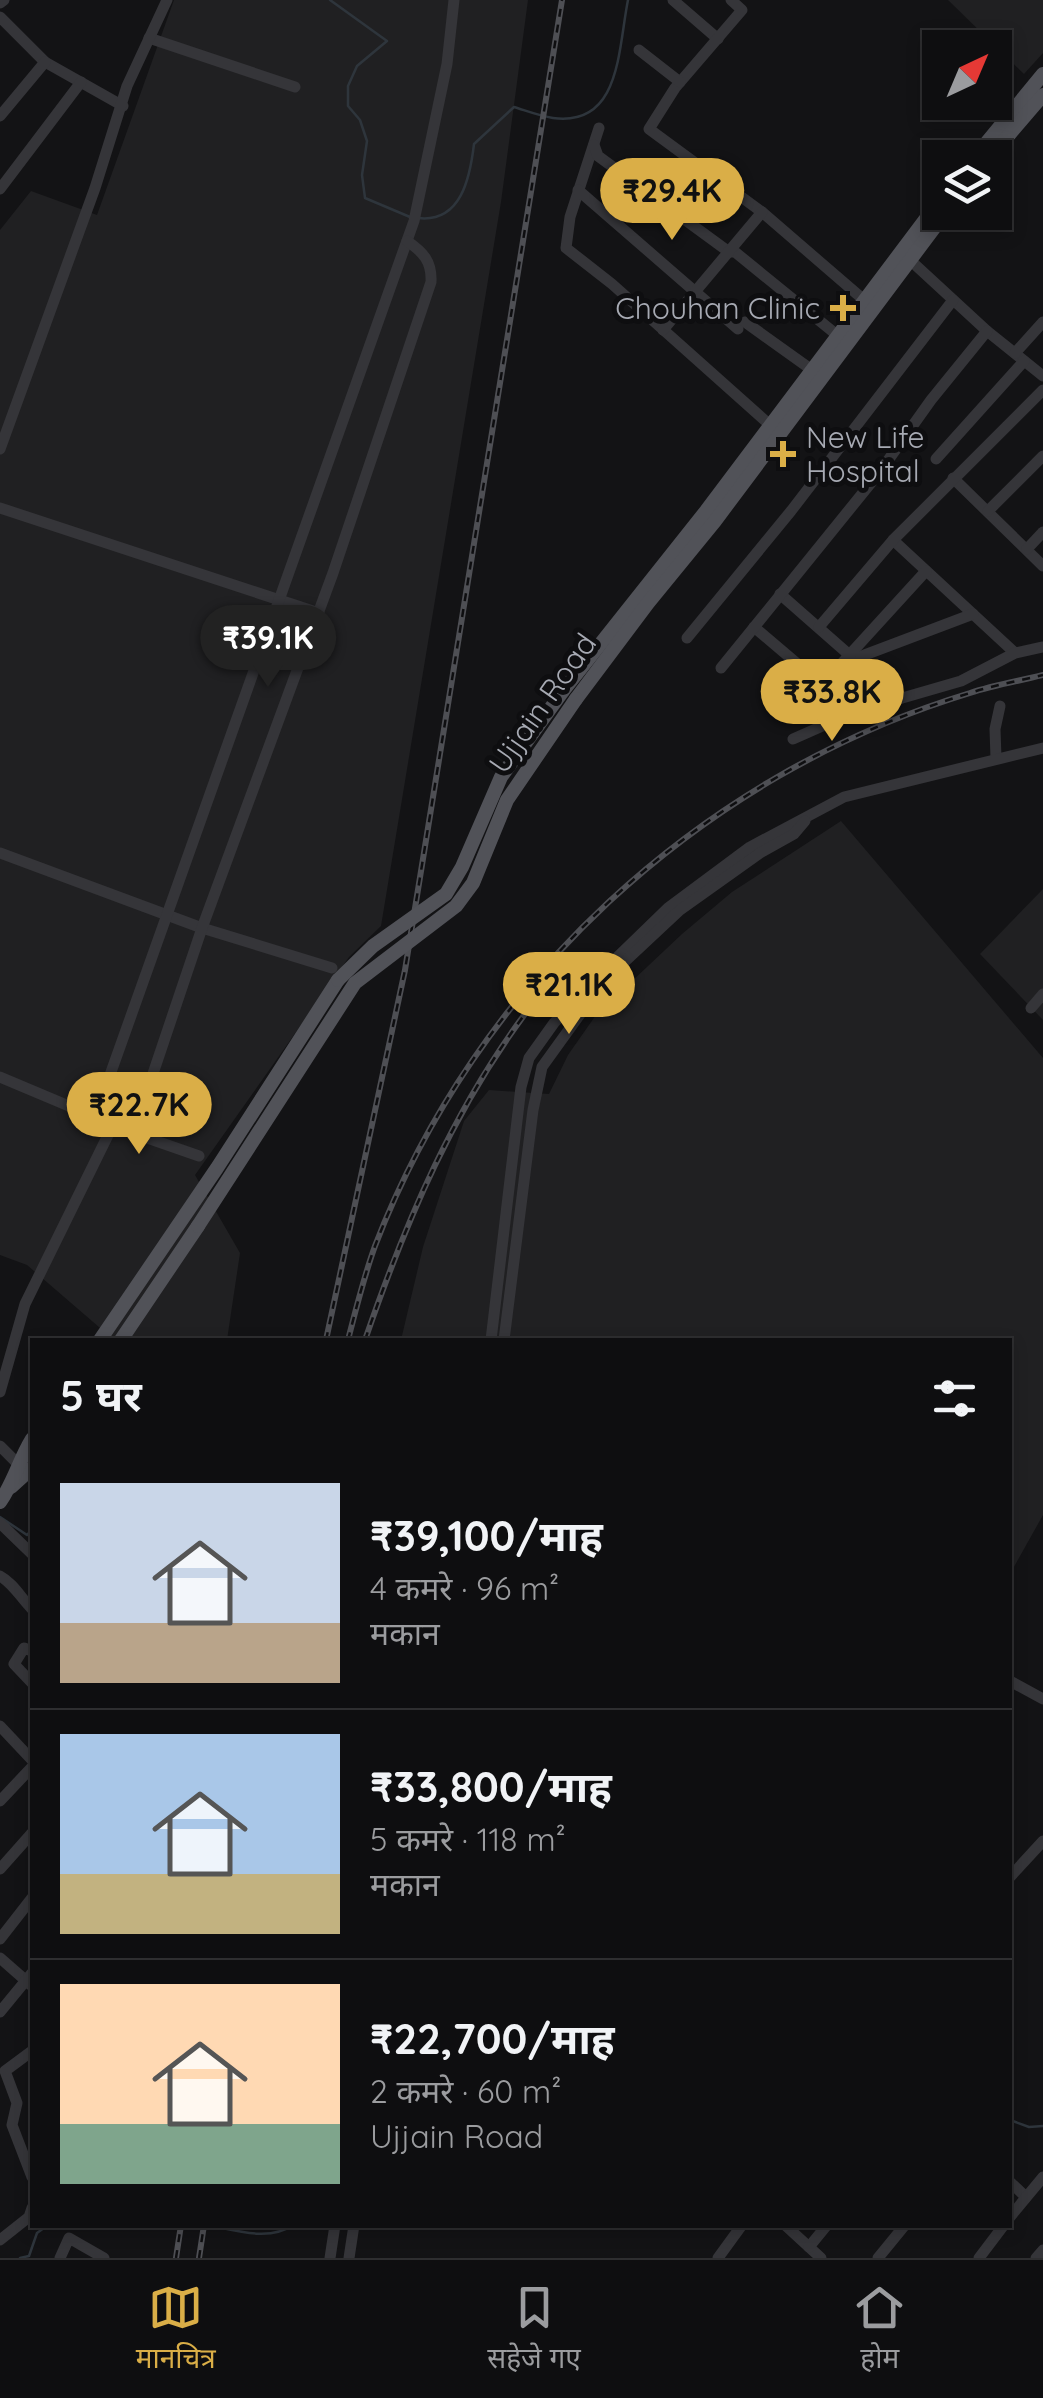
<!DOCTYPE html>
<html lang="hi">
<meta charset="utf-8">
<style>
body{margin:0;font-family:Quicksand,"Noto Sans Devanagari",sans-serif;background:#1c1c1e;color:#f1f3f6;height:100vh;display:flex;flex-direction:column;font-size:38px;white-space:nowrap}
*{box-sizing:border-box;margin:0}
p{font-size:32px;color:#9b9c9f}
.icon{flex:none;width:55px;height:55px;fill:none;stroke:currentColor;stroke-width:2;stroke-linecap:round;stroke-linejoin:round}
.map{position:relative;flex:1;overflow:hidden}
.drawer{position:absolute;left:30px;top:1338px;width:982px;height:890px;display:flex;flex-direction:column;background:#0e0e10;border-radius:0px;box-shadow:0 5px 15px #0003,0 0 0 2px #2e2e30}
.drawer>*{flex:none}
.needle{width:65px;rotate:44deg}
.fabs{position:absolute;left:922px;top:30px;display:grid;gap:20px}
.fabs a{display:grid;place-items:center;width:90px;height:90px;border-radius:0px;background:#0e0e10;box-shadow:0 5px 15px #0003,0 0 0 2px #2e2e30;font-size:50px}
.price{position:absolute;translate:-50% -85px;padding:0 22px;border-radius:35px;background:#daae47;color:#111;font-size:32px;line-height:65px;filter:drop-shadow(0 2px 5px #0008)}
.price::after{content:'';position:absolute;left:50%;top:60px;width:30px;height:22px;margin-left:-15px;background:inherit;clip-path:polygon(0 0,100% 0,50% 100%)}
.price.on{background:#222;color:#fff}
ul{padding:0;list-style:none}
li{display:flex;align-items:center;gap:30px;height:250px;padding:0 30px}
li+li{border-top:2px solid #2e2e30}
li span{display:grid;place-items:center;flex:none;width:280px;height:200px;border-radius:0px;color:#555}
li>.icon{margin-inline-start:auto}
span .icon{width:120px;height:120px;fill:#fffc;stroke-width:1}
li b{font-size:42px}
h2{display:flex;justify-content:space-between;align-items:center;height:120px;padding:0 30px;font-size:42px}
.tabs{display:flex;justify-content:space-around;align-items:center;height:140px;border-top:2px solid #2e2e30;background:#0e0e10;font-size:28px;color:#9b9c9f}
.tabs a{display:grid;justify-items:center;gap:5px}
.tabs .on{color:#daae47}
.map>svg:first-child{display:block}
.built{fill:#202022}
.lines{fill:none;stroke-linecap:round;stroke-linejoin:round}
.stream{stroke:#2e353c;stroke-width:2.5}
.minor{stroke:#353539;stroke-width:11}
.major{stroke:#515258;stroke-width:14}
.rail-casing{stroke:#4e4f54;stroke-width:6}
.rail{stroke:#0e0e10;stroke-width:2.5;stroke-dasharray:8;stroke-linecap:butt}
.major-bridge{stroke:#515258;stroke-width:14}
.poi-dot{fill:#daae47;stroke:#0e0e10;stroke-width:4}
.labels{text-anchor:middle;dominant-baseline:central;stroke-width:10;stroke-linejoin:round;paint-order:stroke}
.poi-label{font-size:30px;fill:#a7aab3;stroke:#0e0e10;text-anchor:end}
.street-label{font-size:30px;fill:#a7aab3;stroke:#0e0e10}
</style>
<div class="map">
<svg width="1043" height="2258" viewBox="0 0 1043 2258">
<rect width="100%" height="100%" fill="#131315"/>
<!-- built -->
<g class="built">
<path d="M174 0H528L501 202 381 926 349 957 195 1175 240 1253 227 1340H114L27 1265 0 1255V230L31 191 97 215Z"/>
<path d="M948 0H1043V53L1024 74Z"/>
<path d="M841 821 1043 1058V1515L1010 1574V1340H401L423 1247 464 1121 489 1090 549 1094 568 1055 596 1015 682 934 732 892Z"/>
<path d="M1043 889V1020L980 954Z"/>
</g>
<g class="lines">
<!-- stream -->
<g class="stream">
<path d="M330 0 387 41 357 66 348 86V106L360 120 367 141 362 175 365 198 410 217"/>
<path d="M418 218C461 223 470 178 474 144L514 107C527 111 540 116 553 118 621 127 618 49 628 0"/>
<path d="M0 1517 27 1535 32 1530"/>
<path d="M1010 2120 1029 2127 1043 2126"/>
<path d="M208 2225C235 2230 269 2242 293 2225"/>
<path d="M20 2258 29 2256 37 2233 48 2225"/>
</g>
<!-- minor -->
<g class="minor">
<path d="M673 0 718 39"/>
<path d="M731 0 742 10 675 88 649 129 762 212 864 300"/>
<path d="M0 3 4 0"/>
<path d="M0 17 45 62 123 106"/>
<path d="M149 38 295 87"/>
<path d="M639 50 680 82"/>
<path d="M0 116 45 62"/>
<path d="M599 128 570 217 566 248 612 284 770 425"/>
<path d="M594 145 598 156 729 252H735L837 335"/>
<path d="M0 189 81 82"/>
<path d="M578 190 738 329"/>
<path d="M910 260 987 331 1043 376"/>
<path d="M745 322 812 370"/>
<path d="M663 330 762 212"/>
<path d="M1015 353 1043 322"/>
<path d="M0 449 95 188 127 86 167 0"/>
<path d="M936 459 1024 361"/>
<path d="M953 478 1043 566"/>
<path d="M0 508 319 613"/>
<path d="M988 511 1043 456"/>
<path d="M893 540 1015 653"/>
<path d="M1027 549 1043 532"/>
<path d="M780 594 854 659 973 614"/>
<path d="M754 627 854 712"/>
<path d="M819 627 893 540 1043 390"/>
<path d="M687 638 791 511 953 300"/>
<path d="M721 668 879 473 931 400 987 331"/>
<path d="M822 685 926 571"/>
<path d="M793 739 854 712 961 681 1015 653 1043 647"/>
<path d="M996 758 995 729 1000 706"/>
<path d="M0 853 202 928 332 968"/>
<path d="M1031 1008 1043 994"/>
<path d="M0 1077 133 1133 199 1156"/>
<path d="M95 1117 414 221 447 64 454 0"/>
<path d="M133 1133 202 928 333 573 431 282C432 261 423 252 407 241"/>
<path d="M491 1340 521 1087 529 1058 554 1023 602 972 668 908 750 847 844 797 1043 748"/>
<path d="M504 1340 533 1110 542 1067 604 981 680 910 760 853 794 834 805 821"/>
<path d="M0 1392 25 1304 113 1125"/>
<path d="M0 1446 22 1468"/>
<path d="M0 1523 32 1554"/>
<path d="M0 1576C13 1583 21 1598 32 1609"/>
<path d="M32 1651 24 1648 14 1664 32 1683"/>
<path d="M1010 1681 1043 1699"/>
<path d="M0 1726 32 1760"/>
<path d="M0 1801 32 1767"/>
<path d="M0 1869 32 1833"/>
<path d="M1010 1877 1043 1841"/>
<path d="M0 1939 32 1898"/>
<path d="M0 1958 32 1986"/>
<path d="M0 2012 32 1973"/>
<path d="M32 2051 5 2071 17 2103 12 2125 32 2177"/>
<path d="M1010 2182 1026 2197"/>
<path d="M1010 2217 1043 2177"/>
<path d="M785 2225 821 2258"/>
<path d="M0 2240 29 2217 32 2208"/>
<path d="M809 2247 827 2225"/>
<path d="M60 2258 69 2238 104 2258"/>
<path d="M330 2258 335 2225"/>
<path d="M349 2258 354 2225"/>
<path d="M718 2258 742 2225"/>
<path d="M878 2258 905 2225"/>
<path d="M979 2258 1004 2225"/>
<path d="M1036 2258 1043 2250"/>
</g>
<!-- major -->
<g class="major">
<path d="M974 158 1043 74"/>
<path d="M989 158 1043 95"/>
<path d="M563 691 706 511 940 200"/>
<path d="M576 699 648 603 715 521 946 212"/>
<path d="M100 1340 217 1168 338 980"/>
<path d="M121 1340 198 1226"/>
<path d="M11 1487 32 1468"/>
<path d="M0 1502C14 1482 19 1460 32 1439"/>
</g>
<!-- rail casing -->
<g class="rail-casing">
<g id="rail">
<path d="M326 1340 405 970 562 0"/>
<path d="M348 1340C356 1309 364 1276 375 1246 476 983 700 775 970 693 994 685 1019 681 1043 675"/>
<path d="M365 1340C406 1221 454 1107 531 1006"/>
<path d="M176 2258 181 2225"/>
<path d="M199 2258 204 2225"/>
</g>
</g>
<!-- rail -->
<use href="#rail" class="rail"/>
<!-- major-bridge -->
<g class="major-bridge">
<path d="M338 980 373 946 446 894 462 867 501 777 563 691"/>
<path d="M198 1226 355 983 456 906 473 883 507 800 576 699"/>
</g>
</g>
<!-- markers -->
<g class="poi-dot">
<path d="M838 293h10v10h10v10h-10v10h-10v-10h-10v-10h10z"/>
<path d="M778 439h10v10h10v10h-10v10h-10v-10h-10v-10h10z"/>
</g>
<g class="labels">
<!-- poi labels -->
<g class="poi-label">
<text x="820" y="308">Chouhan Clinic</text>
<text x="806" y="437" text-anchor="start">New Life<tspan x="806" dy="34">Hospital</tspan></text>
</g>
<!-- street labels -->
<g class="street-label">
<text transform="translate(542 703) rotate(-55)">Ujjain Road</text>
</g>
</g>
</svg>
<div class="fabs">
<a><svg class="needle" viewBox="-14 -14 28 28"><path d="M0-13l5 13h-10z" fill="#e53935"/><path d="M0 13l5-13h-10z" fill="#9b9c9f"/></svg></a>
<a><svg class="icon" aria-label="layers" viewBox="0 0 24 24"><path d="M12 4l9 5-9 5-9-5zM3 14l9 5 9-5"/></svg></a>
</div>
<b class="price" style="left:672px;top:243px">₹29.4K</b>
<b class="price on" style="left:268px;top:690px">₹39.1K</b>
<b class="price" style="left:832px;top:744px">₹33.8K</b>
<b class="price" style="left:569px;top:1037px">₹21.1K</b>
<b class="price" style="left:139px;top:1157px">₹22.7K</b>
<section class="drawer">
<h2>5 घर<svg class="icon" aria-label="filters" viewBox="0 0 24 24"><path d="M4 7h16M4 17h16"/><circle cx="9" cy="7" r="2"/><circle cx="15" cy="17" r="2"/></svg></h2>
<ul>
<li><span style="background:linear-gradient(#c9d6e8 70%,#b9a48a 0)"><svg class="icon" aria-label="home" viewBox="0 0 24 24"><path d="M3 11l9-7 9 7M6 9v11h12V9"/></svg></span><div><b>₹39,100/माह</b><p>4 कमरे · 96 m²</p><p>मकान</p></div></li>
<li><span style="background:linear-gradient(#a9c7e8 70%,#c2b280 0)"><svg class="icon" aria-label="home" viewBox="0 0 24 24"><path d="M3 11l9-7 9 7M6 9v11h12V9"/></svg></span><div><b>₹33,800/माह</b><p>5 कमरे · 118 m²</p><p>मकान</p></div></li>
<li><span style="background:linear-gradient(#ffd9b3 70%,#7fa58c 0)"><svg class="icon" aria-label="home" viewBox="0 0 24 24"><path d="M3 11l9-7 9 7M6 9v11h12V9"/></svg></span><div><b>₹22,700/माह</b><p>2 कमरे · 60 m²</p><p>Ujjain Road</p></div></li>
</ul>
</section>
</div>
<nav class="tabs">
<a class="on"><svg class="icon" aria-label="map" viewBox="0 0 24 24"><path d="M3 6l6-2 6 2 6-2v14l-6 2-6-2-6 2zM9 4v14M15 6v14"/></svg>मानचित्र</a>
<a><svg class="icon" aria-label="saved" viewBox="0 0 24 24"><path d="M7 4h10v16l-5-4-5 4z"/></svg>सहेजे गए</a>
<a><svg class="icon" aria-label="home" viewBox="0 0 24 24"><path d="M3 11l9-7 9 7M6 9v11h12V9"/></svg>होम</a>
</nav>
